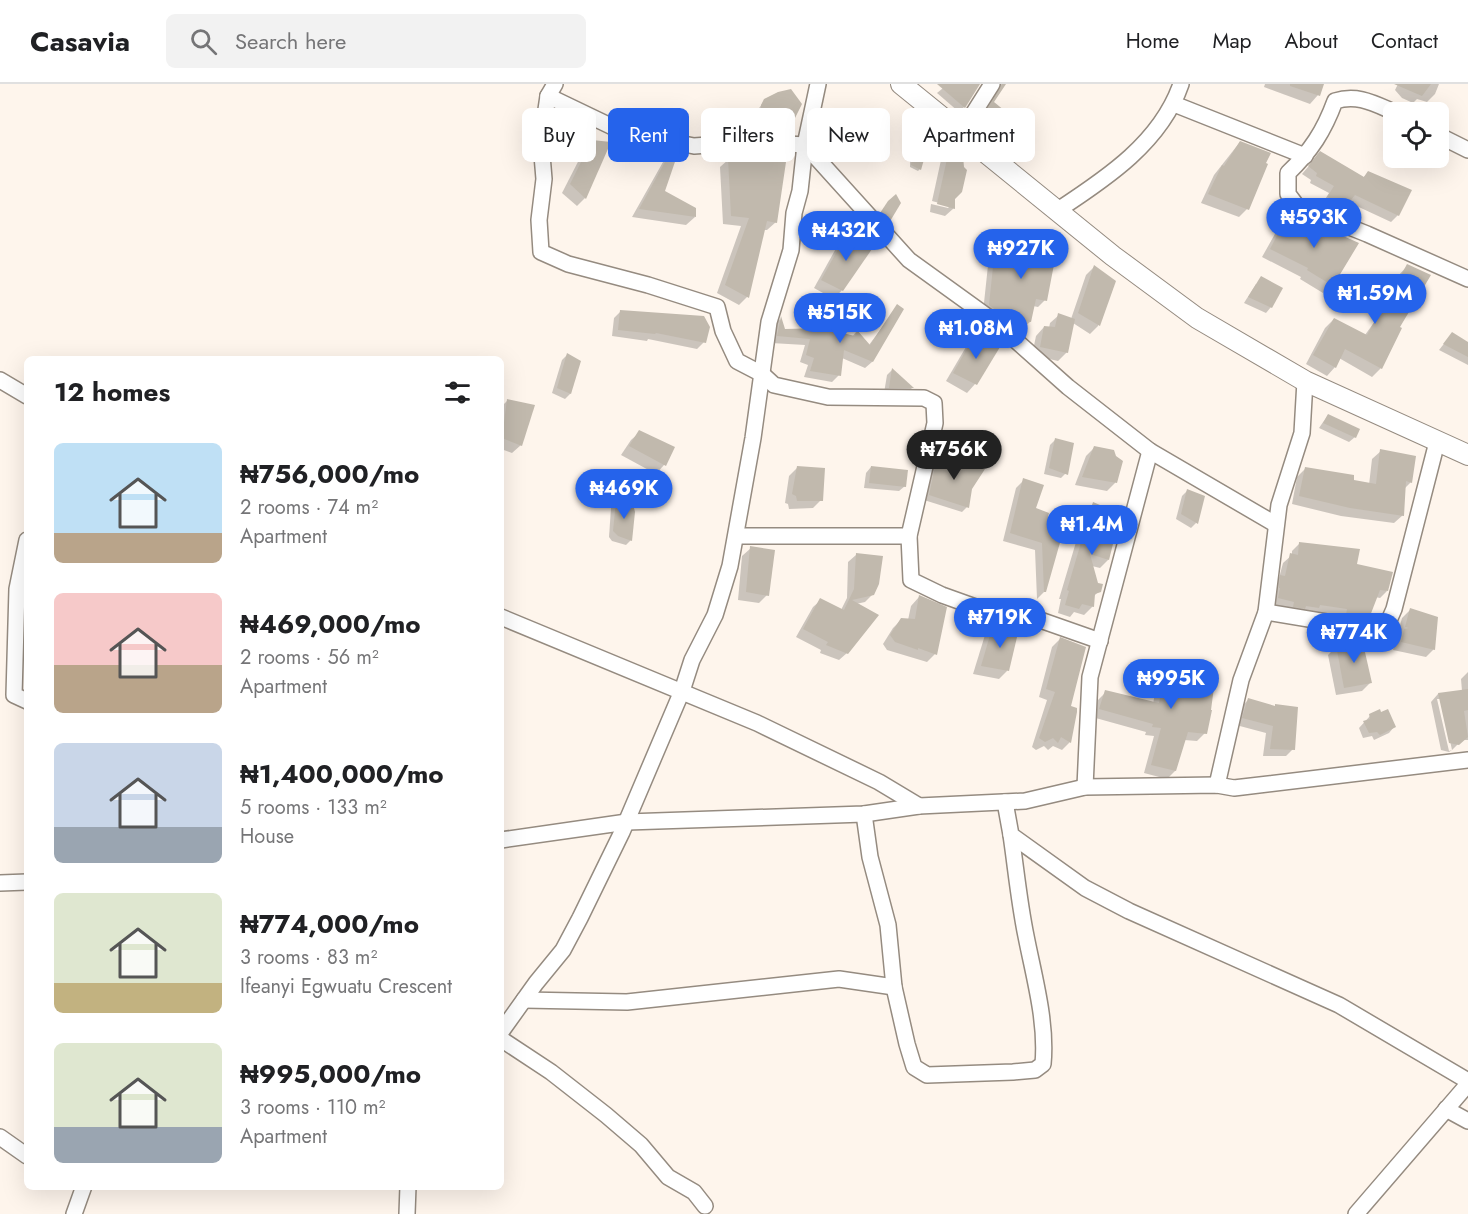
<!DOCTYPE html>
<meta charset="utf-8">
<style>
body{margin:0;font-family:Jost,sans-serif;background:#f2f2f2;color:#202124;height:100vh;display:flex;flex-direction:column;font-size:22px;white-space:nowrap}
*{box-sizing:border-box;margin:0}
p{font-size:20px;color:#757577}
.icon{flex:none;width:33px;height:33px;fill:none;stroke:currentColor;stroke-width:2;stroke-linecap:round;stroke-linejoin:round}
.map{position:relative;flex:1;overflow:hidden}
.details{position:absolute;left:24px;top:272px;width:480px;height:834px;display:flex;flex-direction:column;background:#fff;border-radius:9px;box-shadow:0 6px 24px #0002}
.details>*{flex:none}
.banner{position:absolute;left:522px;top:24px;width:570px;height:54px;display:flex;gap:12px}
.tools{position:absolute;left:1383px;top:18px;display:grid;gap:12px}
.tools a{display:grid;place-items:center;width:66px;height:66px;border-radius:9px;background:#fff;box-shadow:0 6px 24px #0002;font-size:30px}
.price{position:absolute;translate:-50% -51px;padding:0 14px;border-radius:21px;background:#2563eb;color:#fff;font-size:20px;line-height:39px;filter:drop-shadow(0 2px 3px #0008)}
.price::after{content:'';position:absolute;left:50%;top:36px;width:18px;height:14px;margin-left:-9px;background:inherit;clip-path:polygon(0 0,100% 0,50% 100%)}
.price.on{background:#222;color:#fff}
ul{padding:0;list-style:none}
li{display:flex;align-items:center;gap:18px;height:150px;padding:0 30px}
li span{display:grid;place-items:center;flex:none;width:168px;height:120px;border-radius:9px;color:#555}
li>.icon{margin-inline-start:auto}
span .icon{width:72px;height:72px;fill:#fffc;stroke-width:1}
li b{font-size:26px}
h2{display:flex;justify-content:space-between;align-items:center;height:72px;padding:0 30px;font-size:26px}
.pill{padding:0 21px;border-radius:9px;background:#fff;box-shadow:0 6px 24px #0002;font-size:21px;line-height:54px}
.pill.on{background:#2563eb;color:#fff}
header{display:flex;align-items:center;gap:36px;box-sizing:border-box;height:84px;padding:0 30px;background:#fff;border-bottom:2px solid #e0e0e0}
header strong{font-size:28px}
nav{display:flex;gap:33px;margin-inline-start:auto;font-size:21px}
.search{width:420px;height:54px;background:#f2f2f2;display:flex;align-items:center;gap:15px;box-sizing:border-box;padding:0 21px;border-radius:9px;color:#757577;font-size:22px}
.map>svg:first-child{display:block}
.shadow{fill:#0003}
.building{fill:#c1b9ad}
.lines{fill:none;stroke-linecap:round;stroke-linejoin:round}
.minor-casing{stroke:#958b80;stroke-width:18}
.major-casing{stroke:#958b80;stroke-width:22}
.minor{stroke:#fff;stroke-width:15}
.major{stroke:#fff;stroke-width:20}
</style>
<header>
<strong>Casavia</strong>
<div class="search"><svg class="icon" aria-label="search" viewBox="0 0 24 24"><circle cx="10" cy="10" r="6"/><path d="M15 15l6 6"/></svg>Search here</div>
<nav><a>Home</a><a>Map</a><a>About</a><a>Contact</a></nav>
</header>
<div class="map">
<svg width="1468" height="1130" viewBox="0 0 1468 1130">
<rect width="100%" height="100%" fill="#fef5ec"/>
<!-- shadow -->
<g class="shadow">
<path d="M948 0H974L964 23 959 28 937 9Z"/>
<path d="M990 0H1004L992 18 1009 47 1000 55 976 41 993 14V5Z"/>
<path d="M1265 0H1322L1318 11 1310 20 1264 3Z"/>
<path d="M1398 0H1439L1435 10 1427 18 1417 15 1413 19 1402 14 1395 6Z"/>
<path d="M765 16 793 33 785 42 779 40 774 45 759 51H750L749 45 753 40 754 31Z"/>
<path d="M593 58 585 114 577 122 562 109 584 66Z"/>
<path d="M1240 58 1247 125 1239 133 1201 119 1214 91Z"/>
<path d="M950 68 954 124 945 132 930 128 931 120 948 124 950 122 932 117 941 76Z"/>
<path d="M672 69 664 108 695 133 686 141 632 133 663 78Z"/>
<path d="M913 72 920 85 918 87 910 83V74Z"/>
<path d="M729 75 776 138 767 146H764L747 213 739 221 717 209 741 142 723 140 720 83Z"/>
<path d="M1314 76 1363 94 1368 88 1398 131 1391 138 1348 118 1339 127 1322 120 1329 109 1310 99 1311 96 1302 90Z"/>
<path d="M889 118 899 119 882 143 876 135Z"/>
<path d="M1288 132 1332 201 1323 209 1300 195 1301 193 1262 173 1280 141Z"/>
<path d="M847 151 842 206 834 215 814 204 839 159Z"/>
<path d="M1039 158 1048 168 1045 216 1038 223 1033 222 1030 238 1023 244 1008 241 1010 234H990L983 228 989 172 995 165 1026 173Z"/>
<path d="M1407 182 1398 243 1381 284 1372 293 1339 274 1335 283 1327 292 1306 280 1325 244 1334 235 1365 251 1375 237 1399 191Z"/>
<path d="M1094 183 1115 198 1098 242 1090 250 1073 239 1067 268 1058 277 1032 271 1036 252 1044 243 1049 244 1050 239 1059 231 1071 235 1086 191Z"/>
<path d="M1256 200 1271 223 1266 229 1244 219Z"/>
<path d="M898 222 872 278 865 284 842 274 839 291 832 298 804 293 808 281 800 278 805 261 771 259 775 241 780 235 784 247 852 253 856 248 869 261Z"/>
<path d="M621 227 704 258 697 265 648 255 647 257 612 252 614 234Z"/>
<path d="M974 254 998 264 975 300 967 309 946 297 966 263Z"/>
<path d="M1447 256 1468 259V281L1439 266Z"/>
<path d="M567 271 580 278 570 310 565 315 552 309 562 276Z"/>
<path d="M892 286 912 304 907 309H884L887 291Z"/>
<path d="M507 317 521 361 512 369 501 365V323Z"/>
<path d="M1328 331 1355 353 1349 358 1319 344Z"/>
<path d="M640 348 673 364 664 381 656 390 621 371 631 356Z"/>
<path d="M1055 356 1067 388 1061 394 1044 390 1050 361Z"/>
<path d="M1095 363 1114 373 1115 399 1107 407 1075 401 1086 372Z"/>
<path d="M1381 367 1411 398 1404 405 1403 431 1394 439 1341 432 1292 420 1297 393 1305 385 1369 401 1372 375Z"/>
<path d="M938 375 971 405 967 423 962 428 924 416 932 380Z"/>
<path d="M871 383 905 402 899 407 864 404 866 389Z"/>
<path d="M797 384 821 416 813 424 789 425 788 420 785 419 789 392Z"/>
<path d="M1024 396 1035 425 1047 430 1045 507 1037 515 1035 466 1003 457 1016 404Z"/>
<path d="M1187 407 1196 439 1191 444 1176 435 1182 412Z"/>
<path d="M616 419 631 456 626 461 612 457 609 453 611 424Z"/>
<path d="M1093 420 1108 476 1100 484 1092 482 1099 507 1093 513V522L1084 531 1074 528 1070 533 1058 529 1061 515H1059L1085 428Z"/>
<path d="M1300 459 1355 481 1387 507 1380 514 1375 513 1368 531 1361 538H1339L1341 533 1312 528 1310 530 1271 521 1273 500 1279 494 1283 479 1292 471V467Z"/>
<path d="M751 464 767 511 759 519 738 516 742 472Z"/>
<path d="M856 471 873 510 865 518 856 520 847 569 839 576 820 569 821 566 796 553 813 523 821 516 841 526 847 514 848 478Z"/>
<path d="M919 513 935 570 927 578 887 566 883 560 893 544 902 535 908 536 911 522Z"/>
<path d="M1411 525 1434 565 1426 573 1393 566 1396 556 1400 552H1397L1402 534Z"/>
<path d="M994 543 1007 587 999 595 973 590 985 551Z"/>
<path d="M1060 555 1069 623 1070 658 1062 666 1053 662 1048 666 1044 662 1036 666 1032 663 1047 616 1039 613 1052 563Z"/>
<path d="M1337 562 1370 599 1362 607 1336 611 1328 571Z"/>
<path d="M1167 579 1205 649 1197 657 1184 656 1175 687 1167 695 1144 689 1154 652 1145 651 1146 648 1092 633 1098 616 1106 608 1153 620 1159 587Z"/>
<path d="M1468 588V656H1462L1452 666 1441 615H1437L1449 667 1452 666 1449 668 1441 666 1431 618 1438 610 1462 607 1461 595Z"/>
<path d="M1249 615 1274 623 1293 665 1286 672H1263L1266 649 1236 641 1241 623Z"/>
<path d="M1370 632 1394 643 1389 649 1374 656 1372 652 1363 654 1359 644Z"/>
</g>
<!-- building -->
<g class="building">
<path d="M937 0H980L965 24Z"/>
<path d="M1002 0H1006L994 18 1016 36 1010 48 983 32Z"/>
<path d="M1290 0H1324L1320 12 1290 2Z"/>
<path d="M1394 0H1431L1422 12Z"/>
<path d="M791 5 802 20 795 34 787 32 785 37 769 43H759L757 36 761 30V21L764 15 778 8Z"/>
<path d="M592 56 611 58 586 115 570 100Z"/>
<path d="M1240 57 1271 69 1266 79 1268 80 1249 126 1208 110 1222 81 1224 82Z"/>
<path d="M949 66 963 72 964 83 967 86 962 108 955 115V125L937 120Z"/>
<path d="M671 67 678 69 665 107 696 124V133L639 125Z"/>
<path d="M1320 67 1364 93 1368 87 1412 106 1399 132 1355 111 1347 121 1327 113 1334 102 1316 92 1317 89 1308 82Z"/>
<path d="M912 70 925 72 921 86 911 81Z"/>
<path d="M728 74 786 78 777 139 767 137 749 214 725 201 749 134 731 132Z"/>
<path d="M896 110 901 119 889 139 880 129 888 117Z"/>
<path d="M1288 130 1330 150 1332 147 1359 159 1333 202 1307 186 1308 184 1270 165Z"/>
<path d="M847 149 872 165 843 207 821 196Z"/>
<path d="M1039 156 1053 160 1050 168 1056 170 1047 217 1036 215 1031 238 1014 235 1016 227H997L989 221 995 164 1015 167 1030 173 1032 164 1038 165Z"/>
<path d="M1407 180 1431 191 1400 243 1402 244 1382 285 1345 265 1336 284 1313 271 1334 234 1367 251 1378 231 1380 232Z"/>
<path d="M1094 181 1116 197 1100 242 1078 229Z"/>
<path d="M1261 192 1283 204 1272 224 1248 213Z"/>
<path d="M897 220 904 225 873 278 844 266 841 292 810 287 814 274 806 271 810 255 777 252 781 232 785 245 822 244 855 252 857 246 870 261Z"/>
<path d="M620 226 704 232 710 243 706 259 656 249 655 250 618 246Z"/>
<path d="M1058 229 1075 235 1068 269 1040 263 1044 242 1055 243Z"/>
<path d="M1452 248 1468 258V273L1443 260Z"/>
<path d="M974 252 1000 263 977 301 953 289Z"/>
<path d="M567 269 581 277 571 310 557 304Z"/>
<path d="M892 284 914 304H889Z"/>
<path d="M507 315 535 321 522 362 502 354Z"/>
<path d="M1328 330 1360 345 1356 354 1323 339Z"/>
<path d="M639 346 675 363 666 382 629 362Z"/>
<path d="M1055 354 1074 359 1068 391 1049 384Z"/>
<path d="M1094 362 1114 366 1116 372 1123 377 1117 399 1082 393Z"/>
<path d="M1380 365 1416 372 1412 399 1406 397 1404 432 1350 424 1299 412 1305 383 1354 391V396L1376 400Z"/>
<path d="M937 373 985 385 972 405 969 424 929 411Z"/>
<path d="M797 382 825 384 823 417H797L796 412 792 410Z"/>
<path d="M871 382 908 386 906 403 869 399Z"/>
<path d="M1023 394 1044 401 1036 424 1049 429 1048 433 1061 437 1065 441 1046 508H1044L1042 459 1010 449Z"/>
<path d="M1187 405 1205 412 1198 440 1181 430Z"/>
<path d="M616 417 633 420 635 428 632 457 618 452 613 447Z"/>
<path d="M1093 418 1114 427 1120 432 1109 476 1090 470 1098 499 1103 500 1101 508 1095 510 1094 523 1082 520 1079 525 1065 521 1069 507 1067 506Z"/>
<path d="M1299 458 1360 465 1357 480 1393 488 1388 507 1380 506 1370 532 1361 530 1360 534 1346 531 1347 525 1320 521 1319 524 1306 522 1305 525 1293 523 1294 518 1278 514 1280 504H1279L1280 491 1285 492 1290 469 1298 471Z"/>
<path d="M750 462 775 466 769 512 746 508Z"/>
<path d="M856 469 883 472 879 500 874 511 852 516 879 531 848 570 826 561 828 558 803 545 820 514 844 526 854 505Z"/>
<path d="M919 511 947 523 937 571 918 564V566L895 558 890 551 901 534 915 535Z"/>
<path d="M1410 524 1438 533 1435 566 1401 558 1404 545 1409 544 1405 543Z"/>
<path d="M993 541 1018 549 1009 587 981 582Z"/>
<path d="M1060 553 1086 563 1071 622 1077 624V628L1071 659 1061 653 1058 659 1053 654 1045 658 1039 654 1055 608 1046 605Z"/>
<path d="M1362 555 1372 599 1344 604 1336 561Z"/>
<path d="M1166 578 1216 588 1211 626H1212L1207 650 1188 648 1176 687 1151 681 1161 644 1152 643 1153 640 1099 625 1105 606 1159 619Z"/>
<path d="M1468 605V626L1464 627 1468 653 1459 661 1449 659 1438 609Z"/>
<path d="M1248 614 1275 622V620L1298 623 1295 666 1270 665 1273 642 1242 634Z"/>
<path d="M1380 625 1381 628 1388 625 1396 643 1380 651 1377 648 1369 649 1363 637 1370 635 1369 630Z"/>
</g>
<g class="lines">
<!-- minor casing -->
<g class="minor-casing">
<g id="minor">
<path d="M555 0 548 12 541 59 544 95 539 136 541 168 568 180 648 201 717 223 723 247 737 277 762 290 774 301 828 313 924 314 934 319 935 339 909 452 911 496 942 511 995 530 1043 537 1100 557"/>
<path d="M548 12 623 48 694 62 751 58 805 61 909 176 995 238 1068 303 1150 367 1275 440"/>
<path d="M1174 20 1305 72"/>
<path d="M1394 28C1373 19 1357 10 1335 17 1324 47 1311 67 1288 89V110L1297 122 1367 150 1468 195"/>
<path d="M961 49 992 0"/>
<path d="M1438 51 1468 66"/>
<path d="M1058 126C1107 94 1161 58 1181 0"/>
<path d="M0 296 27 312"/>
<path d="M736 452H909"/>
<path d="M27 456 17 505 14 611 27 617"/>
<path d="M1266 528 1369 545 1387 541 1394 525 1437 358"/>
<path d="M501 533 757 639 879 698 919 722"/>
<path d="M1217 701 1241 596 1266 528 1279 421 1302 349 1305 297"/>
<path d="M1085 703 1090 593 1150 367"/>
<path d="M1005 718 1011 751 1085 804 1129 827 1339 921 1468 997"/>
<path d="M864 730 870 773 888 841 894 903 907 960 914 983 927 991 1013 988 1035 986 1043 980C1047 938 1034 893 1026 852 1019 818 1016 785 1011 751"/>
<path d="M501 756 627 738 864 730 919 722 1025 717 1085 703 1217 701 1234 704 1468 676"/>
<path d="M0 799 27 798"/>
<path d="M524 916 627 918 839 895 894 903"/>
<path d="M501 948 536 899 563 866 580 834 622 748 682 607 692 576 715 531 730 482 753 354 769 238 791 166 794 129 800 107 805 61 818 0"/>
<path d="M501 955 551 988 606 1031 641 1061 668 1093 694 1108 705 1122"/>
<path d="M1446 1025 1468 1037"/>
<path d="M0 1053 27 1072"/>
<path d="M74 1130 84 1102"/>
<path d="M407 1130 408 1102"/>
<path d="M1356 1130 1468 1000"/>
</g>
</g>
<!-- major casing -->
<g class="major-casing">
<path id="major" d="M901 0 1113 172 1197 234 1305 297 1468 371"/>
</g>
<!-- minor -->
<use href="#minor" class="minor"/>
<!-- major -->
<use href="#major" class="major"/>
</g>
</svg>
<div class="tools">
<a><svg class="icon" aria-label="locate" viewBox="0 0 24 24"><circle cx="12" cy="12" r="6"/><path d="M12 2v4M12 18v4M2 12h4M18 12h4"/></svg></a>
</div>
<b class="price" style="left:1314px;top:165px">₦593K</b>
<b class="price" style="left:846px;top:178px">₦432K</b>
<b class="price" style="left:1021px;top:196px">₦927K</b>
<b class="price" style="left:1375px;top:241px">₦1.59M</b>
<b class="price" style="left:840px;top:260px">₦515K</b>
<b class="price" style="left:976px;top:276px">₦1.08M</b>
<b class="price on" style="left:954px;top:397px">₦756K</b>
<b class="price" style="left:624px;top:436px">₦469K</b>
<b class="price" style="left:1092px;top:472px">₦1.4M</b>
<b class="price" style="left:1000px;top:565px">₦719K</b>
<b class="price" style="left:1354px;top:580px">₦774K</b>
<b class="price" style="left:1171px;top:626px">₦995K</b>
<div class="banner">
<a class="pill">Buy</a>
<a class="pill on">Rent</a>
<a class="pill">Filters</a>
<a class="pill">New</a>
<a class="pill">Apartment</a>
</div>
<section class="details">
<h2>12 homes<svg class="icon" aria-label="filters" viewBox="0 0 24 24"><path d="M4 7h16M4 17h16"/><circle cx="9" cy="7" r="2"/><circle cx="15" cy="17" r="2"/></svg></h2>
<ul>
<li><span style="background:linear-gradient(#bfe0f5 75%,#b9a48a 0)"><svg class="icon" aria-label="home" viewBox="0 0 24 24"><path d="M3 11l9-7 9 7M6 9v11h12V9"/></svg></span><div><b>₦756,000/mo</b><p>2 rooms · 74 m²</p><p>Apartment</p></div></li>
<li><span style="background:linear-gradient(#f6c9c9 60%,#b9a48a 0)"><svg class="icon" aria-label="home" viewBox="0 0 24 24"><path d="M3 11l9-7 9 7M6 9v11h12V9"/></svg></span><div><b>₦469,000/mo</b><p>2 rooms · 56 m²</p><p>Apartment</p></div></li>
<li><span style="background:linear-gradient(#c9d6e8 70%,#9aa5b1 0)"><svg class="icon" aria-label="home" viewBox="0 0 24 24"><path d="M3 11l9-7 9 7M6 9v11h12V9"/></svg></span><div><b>₦1,400,000/mo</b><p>5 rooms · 133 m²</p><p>House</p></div></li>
<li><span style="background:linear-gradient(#dfe7d0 75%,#c2b280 0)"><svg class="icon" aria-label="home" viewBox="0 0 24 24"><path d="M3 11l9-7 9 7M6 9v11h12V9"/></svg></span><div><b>₦774,000/mo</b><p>3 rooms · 83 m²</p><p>Ifeanyi Egwuatu Crescent</p></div></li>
<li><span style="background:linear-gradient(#dfe7d0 70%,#9aa5b1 0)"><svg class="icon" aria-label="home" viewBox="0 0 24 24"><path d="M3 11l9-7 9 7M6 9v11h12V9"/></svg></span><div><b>₦995,000/mo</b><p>3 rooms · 110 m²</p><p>Apartment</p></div></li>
</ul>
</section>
</div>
